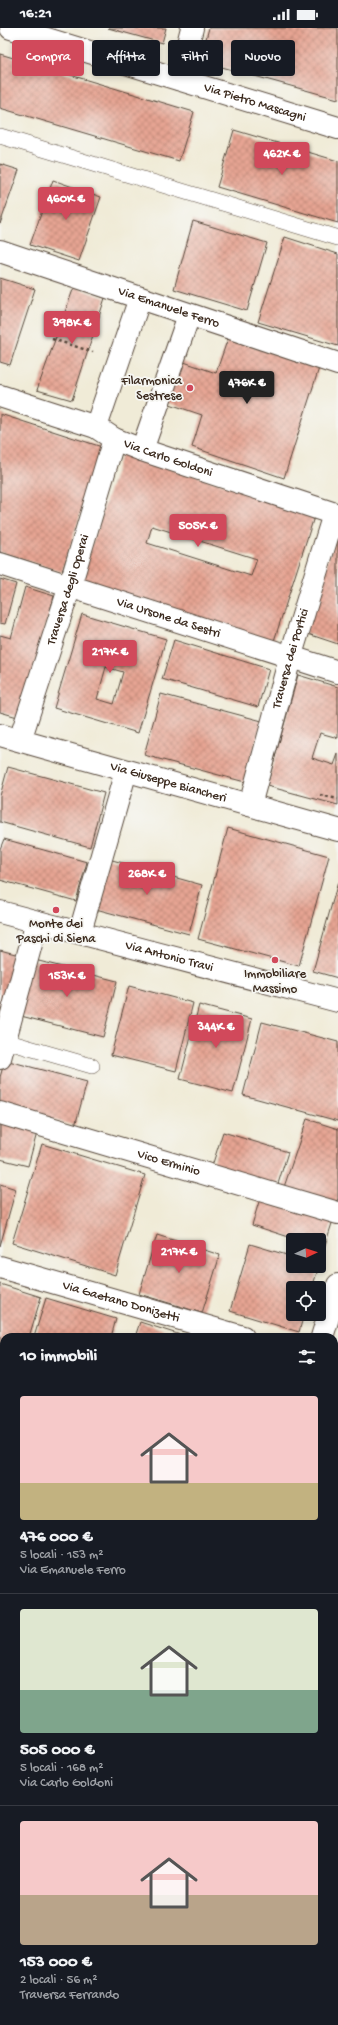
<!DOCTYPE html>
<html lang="it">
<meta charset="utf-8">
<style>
body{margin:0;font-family:"Gochi Hand",sans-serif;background:#242831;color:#f1f3f6;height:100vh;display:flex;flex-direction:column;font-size:15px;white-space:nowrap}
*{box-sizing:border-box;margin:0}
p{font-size:13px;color:#9ea1a6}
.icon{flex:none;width:22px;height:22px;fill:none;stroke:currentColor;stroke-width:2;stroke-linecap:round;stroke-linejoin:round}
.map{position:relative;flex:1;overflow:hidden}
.panel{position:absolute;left:0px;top:1305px;width:338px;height:692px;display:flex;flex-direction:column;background:#171b24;border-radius:12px 12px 0 0;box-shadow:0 2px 6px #0003}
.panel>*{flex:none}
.hud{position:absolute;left:12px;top:12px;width:314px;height:36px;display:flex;gap:8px}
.needle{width:26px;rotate:86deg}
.controls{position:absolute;left:286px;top:1205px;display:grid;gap:8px}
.controls a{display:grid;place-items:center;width:40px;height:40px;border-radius:4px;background:#171b24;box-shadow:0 2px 6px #0003;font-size:20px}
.price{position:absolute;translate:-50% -34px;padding:0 9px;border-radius:4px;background:#d1495b;color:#fff;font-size:13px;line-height:26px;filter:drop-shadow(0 1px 2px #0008)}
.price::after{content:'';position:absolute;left:50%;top:24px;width:12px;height:9px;margin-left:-6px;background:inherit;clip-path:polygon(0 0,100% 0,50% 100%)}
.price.active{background:#222;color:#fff}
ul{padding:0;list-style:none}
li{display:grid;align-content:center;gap:8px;height:212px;padding:0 20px}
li+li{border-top:1px solid #363941}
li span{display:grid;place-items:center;height:124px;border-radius:4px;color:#555}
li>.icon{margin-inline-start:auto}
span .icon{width:72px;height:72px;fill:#fffc;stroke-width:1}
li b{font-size:17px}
h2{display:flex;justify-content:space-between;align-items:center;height:48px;padding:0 20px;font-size:17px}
.pill{padding:0 14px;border-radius:4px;background:#171b24;box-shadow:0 2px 6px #0003;font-size:14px;line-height:36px}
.pill.active{background:#d1495b;color:#fff}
.status{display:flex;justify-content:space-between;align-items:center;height:28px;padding:0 20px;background:#171b24;direction:ltr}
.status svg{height:11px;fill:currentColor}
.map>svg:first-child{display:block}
.park{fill:url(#park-dots);stroke:#78804e}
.building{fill:url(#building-cross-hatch);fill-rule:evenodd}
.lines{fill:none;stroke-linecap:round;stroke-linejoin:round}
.lane-casing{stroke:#56473a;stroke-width:16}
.street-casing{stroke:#56473a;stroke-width:24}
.secondary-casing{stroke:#56473a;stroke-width:24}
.path{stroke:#56473a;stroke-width:2.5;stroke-dasharray:3 3;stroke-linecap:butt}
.lane{stroke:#fff;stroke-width:15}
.street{stroke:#fff;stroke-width:22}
.secondary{stroke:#fff;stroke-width:22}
.poi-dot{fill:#d1495b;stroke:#f6f6f2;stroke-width:1.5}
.labels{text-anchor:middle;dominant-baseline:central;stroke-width:3.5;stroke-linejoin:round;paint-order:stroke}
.street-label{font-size:13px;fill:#3b2a1e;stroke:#f6f6f2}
.poi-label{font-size:13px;fill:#3b2a1e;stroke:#f6f6f2}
</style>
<div class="status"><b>16:21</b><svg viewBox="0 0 49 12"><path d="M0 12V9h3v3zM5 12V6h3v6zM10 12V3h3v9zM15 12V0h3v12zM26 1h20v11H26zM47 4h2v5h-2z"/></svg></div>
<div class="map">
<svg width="338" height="1997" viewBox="0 0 338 1997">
<defs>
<pattern id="park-dots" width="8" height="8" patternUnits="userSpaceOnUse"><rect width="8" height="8" fill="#b5d77f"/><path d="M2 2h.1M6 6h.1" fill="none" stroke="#9db96d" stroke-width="1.8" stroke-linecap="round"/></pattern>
<pattern id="building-cross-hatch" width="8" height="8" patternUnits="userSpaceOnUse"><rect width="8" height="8" fill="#e6a493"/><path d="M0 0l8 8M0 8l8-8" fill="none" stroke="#bc8677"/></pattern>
</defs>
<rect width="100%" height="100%" fill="#f6f6f2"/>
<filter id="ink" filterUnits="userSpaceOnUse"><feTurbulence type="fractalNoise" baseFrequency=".025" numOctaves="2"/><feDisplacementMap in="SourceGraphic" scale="8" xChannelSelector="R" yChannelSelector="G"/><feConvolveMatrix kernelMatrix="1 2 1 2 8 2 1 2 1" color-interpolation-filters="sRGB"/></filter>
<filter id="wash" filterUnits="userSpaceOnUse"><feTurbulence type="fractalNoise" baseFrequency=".012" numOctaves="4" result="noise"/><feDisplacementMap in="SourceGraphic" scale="16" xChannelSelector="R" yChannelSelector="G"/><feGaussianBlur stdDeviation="0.9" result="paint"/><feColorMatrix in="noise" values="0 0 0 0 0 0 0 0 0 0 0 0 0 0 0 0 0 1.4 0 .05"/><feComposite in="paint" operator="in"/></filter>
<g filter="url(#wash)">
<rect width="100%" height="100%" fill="#f0ebd7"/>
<!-- park -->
<path class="park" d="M34 1993H98L96 1997H33Z"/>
<g id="blocks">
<!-- building -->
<g class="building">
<path d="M108 0H166L162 15Z"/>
<path d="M209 0H338V71L200 33Z"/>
<path d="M0 26 194 84 179 133 0 80Z"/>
<path d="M234 102 338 133V195L217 159Z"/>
<path d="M0 136 19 142 0 196Z"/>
<path d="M53 152 101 169 79 233 30 217Z"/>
<path d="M193 193 267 215 247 283 174 261Z"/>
<path d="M285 209 338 226V318L258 294Z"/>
<path d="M0 250 35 261 10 337 0 334Z"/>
<path d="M74 259 105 270 72 372 37 362Z"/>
<path d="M228 310 319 340 284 450 192 419 202 387 164 374 178 332 216 345Z"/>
<path d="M0 386 102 419 62 544 0 524Z"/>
<path d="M122 424 315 486 273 616 80 553ZM152 498 257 531 251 548 147 515Z"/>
<path d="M338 500V616L305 605Z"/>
<path d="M0 551 16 556 5 596 0 595Z"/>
<path d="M25 559 54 568 21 690 0 684V607L11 610Z"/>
<path d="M82 586 166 611 138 705 54 680ZM106 639 123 644 114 676 97 671Z"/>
<path d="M174 612 269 641 258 679 162 651Z"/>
<path d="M298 647 338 659V710L320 705 312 730 334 737 338 726V777L267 758Z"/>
<path d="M161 666 262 693 245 754 144 727Z"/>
<path d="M8 739 104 765 90 819 0 794V768Z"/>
<path d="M228 800 329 828 299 938 198 911Z"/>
<path d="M4 811 87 834 76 873 0 852V821Z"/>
<path d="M105 830 202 857 189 906 92 880Z"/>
<path d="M338 854V950L313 943Z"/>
<path d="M0 922 23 928 0 1004Z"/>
<path d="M31 931 117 953 103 1009 17 987Z"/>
<path d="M129 958 193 975 176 1043 111 1027Z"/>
<path d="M199 977 252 991 233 1065 180 1051Z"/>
<path d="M262 994 338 1014V1093L243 1067Z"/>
<path d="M5 1032 87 1054 75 1098 0 1077V1049Z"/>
<path d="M0 1091 38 1101 28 1138 0 1131Z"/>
<path d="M307 1091 338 1101V1170L336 1176 284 1159Z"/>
<path d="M223 1104 288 1124 277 1159 212 1138Z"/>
<path d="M42 1116 145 1147 115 1247 12 1215Z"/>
<path d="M0 1156 16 1161 0 1218Z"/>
<path d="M261 1167 334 1189 319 1236V1212H295V1211L252 1197Z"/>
<path d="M157 1207 220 1227 202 1285 139 1266Z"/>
<path d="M250 1216 290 1228 293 1219V1238H319L312 1260H293V1286H304L299 1304 230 1283Z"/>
<path d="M0 1256 41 1269 29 1309H4V1335L0 1334Z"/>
<path d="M46 1270 116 1291 111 1309H34Z"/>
<path d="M140 1294 187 1309H135Z"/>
<path d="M334 1351 338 1353V1511L334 1510Z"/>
<path d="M0 1469 4 1470V1538L0 1537Z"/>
<path d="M335 1545 338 1546V1634L334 1633Z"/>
<path d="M0 1576 4 1577V1652L0 1651Z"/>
<path d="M0 1659 4 1660V1688L0 1687Z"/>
<path d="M334 1674 338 1676V1753L334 1752Z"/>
<path d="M334 1757 338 1758V1789L334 1788Z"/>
<path d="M0 1762 4 1763V1823L0 1822Z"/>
<path d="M334 1902 338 1903V1924H334Z"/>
<path d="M127 1993H201L200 1997H126Z"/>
<path d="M210 1993H289L290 1997H210Z"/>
</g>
</g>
</g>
<g filter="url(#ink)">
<use href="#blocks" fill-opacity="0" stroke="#56473a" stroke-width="1"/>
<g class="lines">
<!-- lane casing -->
<g class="lane-casing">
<g id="lane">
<path d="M0 108 338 210"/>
<path d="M5 1013 92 1038"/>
<path d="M0 1859 4 1861"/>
<path d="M0 1972 4 1959"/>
</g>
</g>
<!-- street casing -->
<g class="street-casing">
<g id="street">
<path id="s1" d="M11 0 338 100"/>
<path d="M179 51 192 0"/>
<path id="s2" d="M0 223 338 336"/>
<path id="s3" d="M0 368 96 399 114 411 142 422 338 487"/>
<path d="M96 399 140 270"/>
<path d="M142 422 189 287"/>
<path id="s4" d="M0 536 338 644"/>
<path id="s5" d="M20 712 70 558 114 411"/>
<path id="s6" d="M250 777 290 630 334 486"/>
<path d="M80 904 126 743"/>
<path d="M0 1030 37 894"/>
<path id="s7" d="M0 1085 338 1185"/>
<path id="s8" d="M0 1239 243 1309"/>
<path d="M334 1335 338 1336"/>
<path d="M0 1352 4 1354"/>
<path d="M0 1554 4 1556"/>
<path d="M334 1651 338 1652"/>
<path d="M0 1654 4 1655"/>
<path d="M334 1754 338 1755"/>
<path d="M0 1837 4 1838"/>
<path d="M334 1932 338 1933"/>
</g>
</g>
<!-- secondary casing -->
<g class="secondary-casing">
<g id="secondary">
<path id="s9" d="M0 707 338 802"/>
<path id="s10" d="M0 884 338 973"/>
<path d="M322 1309 338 1257"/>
<path d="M112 1997 113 1993"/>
</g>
</g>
<!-- path -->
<g class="path">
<path d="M52 311 93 324"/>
<path d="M320 767 338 771"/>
</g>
<!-- lane -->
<use href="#lane" class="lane"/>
<!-- street -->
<use href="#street" class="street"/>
<!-- secondary -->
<use href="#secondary" class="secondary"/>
</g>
</g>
<!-- markers -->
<g class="poi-dot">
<circle cx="190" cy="360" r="4"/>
<circle cx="56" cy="882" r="4"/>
<circle cx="275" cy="932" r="4"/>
</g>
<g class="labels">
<!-- street labels -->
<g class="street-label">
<text stroke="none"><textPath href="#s1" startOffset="255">Via Pietro Mascagni</textPath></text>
<text stroke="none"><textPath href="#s2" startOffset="178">Via Emanuele Ferro</textPath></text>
<text stroke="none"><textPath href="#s3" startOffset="180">Via Carlo Goldoni</textPath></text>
<text stroke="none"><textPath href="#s5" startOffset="158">Traversa degli Operai</textPath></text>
<text stroke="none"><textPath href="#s4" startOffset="177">Via Ursone da Sestri</textPath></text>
<text stroke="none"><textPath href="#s6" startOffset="152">Traversa dei Portici</textPath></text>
<text stroke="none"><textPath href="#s9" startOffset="175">Via Giuseppe Biancheri</textPath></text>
<text stroke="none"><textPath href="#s10" startOffset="175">Via Antonio Travi</textPath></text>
<text stroke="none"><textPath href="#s7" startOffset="176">Vico Erminio</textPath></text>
<text stroke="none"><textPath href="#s8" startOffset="126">Via Gaetano Donizetti</textPath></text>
</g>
<!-- poi labels -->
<g class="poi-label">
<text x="182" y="353" text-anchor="end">Filarmonica<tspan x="182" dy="15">Sestrese</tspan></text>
<text x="56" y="896">Monte dei<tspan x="56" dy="15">Paschi di Siena</tspan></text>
<text x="275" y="946">Immobiliare<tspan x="275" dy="15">Massimo</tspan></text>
</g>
</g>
</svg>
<div class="controls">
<a><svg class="needle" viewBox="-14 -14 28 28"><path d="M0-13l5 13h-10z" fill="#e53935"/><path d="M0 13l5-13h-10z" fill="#9ea1a6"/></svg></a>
<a><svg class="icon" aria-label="locate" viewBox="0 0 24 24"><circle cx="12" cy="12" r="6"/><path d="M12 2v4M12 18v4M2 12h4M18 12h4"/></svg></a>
</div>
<b class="price" style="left:282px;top:148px">462K €</b>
<b class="price" style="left:66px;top:193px">460K €</b>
<b class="price" style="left:72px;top:317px">398K €</b>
<b class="price active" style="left:247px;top:377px">476K €</b>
<b class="price" style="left:198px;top:520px">505K €</b>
<b class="price" style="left:110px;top:646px">217K €</b>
<b class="price" style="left:147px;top:868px">268K €</b>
<b class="price" style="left:67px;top:970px">153K €</b>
<b class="price" style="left:216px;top:1021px">344K €</b>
<b class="price" style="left:179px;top:1246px">217K €</b>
<div class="hud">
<a class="pill active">Compra</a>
<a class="pill">Affitta</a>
<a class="pill">Filtri</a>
<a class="pill">Nuovo</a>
</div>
<section class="panel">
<h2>10 immobili<svg class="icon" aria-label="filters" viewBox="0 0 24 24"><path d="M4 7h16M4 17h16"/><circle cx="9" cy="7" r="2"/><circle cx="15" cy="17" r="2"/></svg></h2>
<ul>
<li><span style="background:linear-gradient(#f6c9c9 70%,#c2b280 0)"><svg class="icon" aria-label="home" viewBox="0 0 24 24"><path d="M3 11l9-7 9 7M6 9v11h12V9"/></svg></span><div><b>476 000 €</b><p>5 locali · 153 m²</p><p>Via Emanuele Ferro</p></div></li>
<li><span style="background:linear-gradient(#dfe7d0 65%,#7fa58c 0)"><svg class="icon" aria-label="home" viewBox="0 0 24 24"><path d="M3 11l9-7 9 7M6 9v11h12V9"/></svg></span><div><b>505 000 €</b><p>5 locali · 168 m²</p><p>Via Carlo Goldoni</p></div></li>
<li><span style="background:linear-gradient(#f6c9c9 60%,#b9a48a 0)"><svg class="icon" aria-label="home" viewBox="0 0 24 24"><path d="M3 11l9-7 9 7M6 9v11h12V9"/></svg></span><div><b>153 000 €</b><p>2 locali · 56 m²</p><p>Traversa Ferrando</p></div></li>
</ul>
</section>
</div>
